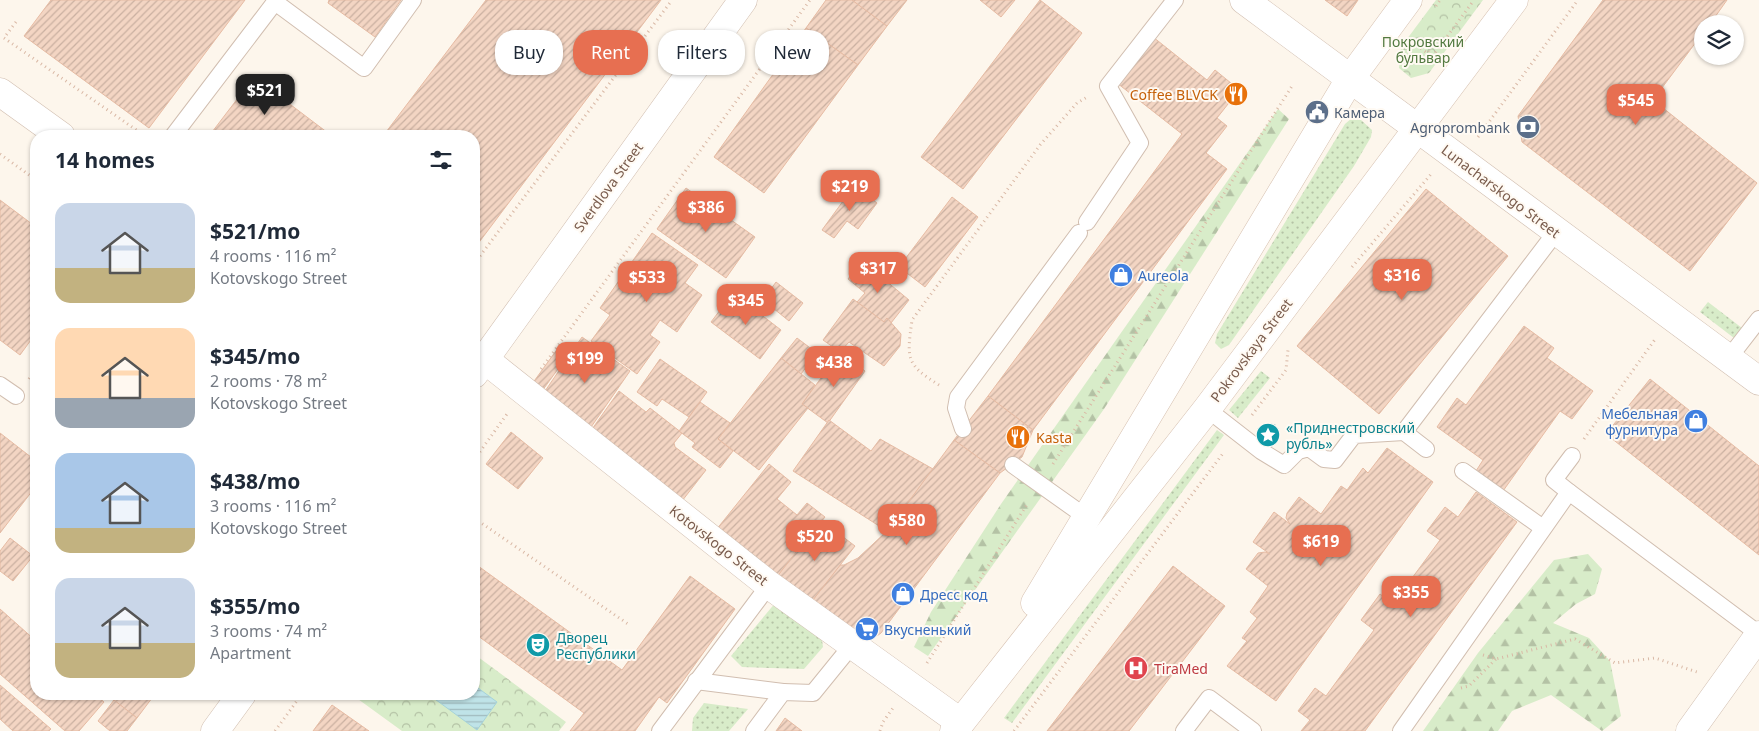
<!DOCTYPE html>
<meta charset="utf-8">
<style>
body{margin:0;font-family:"Noto Sans",sans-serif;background:#f6f6f7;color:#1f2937;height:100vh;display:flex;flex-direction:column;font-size:19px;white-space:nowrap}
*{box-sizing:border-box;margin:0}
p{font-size:16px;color:#747a83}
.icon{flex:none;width:28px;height:28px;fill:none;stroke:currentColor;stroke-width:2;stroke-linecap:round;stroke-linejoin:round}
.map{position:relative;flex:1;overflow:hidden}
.drawer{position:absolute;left:30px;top:130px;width:450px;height:570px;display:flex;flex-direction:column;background:#fff;border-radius:20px;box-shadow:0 1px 4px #0004}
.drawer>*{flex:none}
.guide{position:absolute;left:495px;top:30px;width:475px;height:45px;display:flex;gap:10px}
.fabs{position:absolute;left:1694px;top:15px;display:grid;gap:10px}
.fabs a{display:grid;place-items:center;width:50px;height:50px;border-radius:50%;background:#fff;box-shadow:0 1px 4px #0004;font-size:25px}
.price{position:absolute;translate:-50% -42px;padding:0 11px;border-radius:10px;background:#e76f51;color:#fff;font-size:16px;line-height:32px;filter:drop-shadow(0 1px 2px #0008)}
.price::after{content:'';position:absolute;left:50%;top:30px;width:15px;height:11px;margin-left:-8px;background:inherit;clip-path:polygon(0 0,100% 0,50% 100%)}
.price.selected{background:#222;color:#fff}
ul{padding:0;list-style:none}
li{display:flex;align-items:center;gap:15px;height:125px;padding:0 25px}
li span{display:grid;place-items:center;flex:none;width:140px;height:100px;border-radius:15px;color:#555}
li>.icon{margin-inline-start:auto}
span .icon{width:60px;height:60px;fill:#fffc;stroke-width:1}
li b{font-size:21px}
h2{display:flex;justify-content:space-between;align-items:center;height:60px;padding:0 25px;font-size:21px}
.tag{padding:0 18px;border-radius:20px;background:#fff;box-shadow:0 1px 4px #0004;font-size:18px;line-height:45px}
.tag.selected{background:#e76f51;color:#fff}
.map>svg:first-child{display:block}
.grass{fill:url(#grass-dots)}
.forest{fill:url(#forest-firs)}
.park{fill:url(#park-crowns)}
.water{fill:url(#water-rules);stroke:#a5d3da}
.building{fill:url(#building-hatch);stroke:#e6bba3}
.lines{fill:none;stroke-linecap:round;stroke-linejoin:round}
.service-casing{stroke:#d1beb0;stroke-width:18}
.minor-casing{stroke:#d1beb0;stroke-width:29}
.secondary-casing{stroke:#d6c0b0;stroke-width:29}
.path{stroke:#d9b8a5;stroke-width:3;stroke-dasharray:1 4;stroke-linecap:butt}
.service{stroke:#fff;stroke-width:16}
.minor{stroke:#fff;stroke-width:28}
.secondary{stroke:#fff;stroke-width:28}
.labels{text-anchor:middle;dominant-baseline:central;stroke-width:4;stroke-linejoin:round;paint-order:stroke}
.park-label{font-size:14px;fill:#537a41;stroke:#fffaf3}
.food-label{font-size:14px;fill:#c56008;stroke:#fffaf3;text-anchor:end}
.service-label{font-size:14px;fill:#4e5e75;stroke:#fffaf3;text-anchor:start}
.street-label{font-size:14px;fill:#7a5c4d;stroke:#fffaf3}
.shop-label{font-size:14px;fill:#366cbe;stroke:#fffaf3;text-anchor:start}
.culture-label{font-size:14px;fill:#0d838f;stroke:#fffaf3;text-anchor:start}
.health-label{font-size:14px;fill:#be3a42;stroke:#fffaf3;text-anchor:start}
</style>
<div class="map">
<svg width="1759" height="731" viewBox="0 0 1759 731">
<defs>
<pattern id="grass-dots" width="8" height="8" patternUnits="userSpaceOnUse" patternTransform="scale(1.25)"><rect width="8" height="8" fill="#d8ecc9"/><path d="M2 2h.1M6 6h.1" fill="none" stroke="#b4c2a5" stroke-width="1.8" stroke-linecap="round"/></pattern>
<pattern id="forest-firs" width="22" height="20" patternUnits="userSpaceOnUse" patternTransform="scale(1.25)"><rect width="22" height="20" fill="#d8ecc9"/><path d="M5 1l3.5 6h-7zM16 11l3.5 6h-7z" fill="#b4c2a5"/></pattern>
<pattern id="park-crowns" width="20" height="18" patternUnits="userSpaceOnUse" patternTransform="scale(1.25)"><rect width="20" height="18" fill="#d8ecc9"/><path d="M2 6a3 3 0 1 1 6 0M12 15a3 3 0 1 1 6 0" fill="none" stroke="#b4c2a5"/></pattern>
<pattern id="water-rules" width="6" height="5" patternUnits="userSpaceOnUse" patternTransform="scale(1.25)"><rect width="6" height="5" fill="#bfe3e8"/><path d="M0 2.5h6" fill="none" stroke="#a0bbbe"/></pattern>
<pattern id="building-hatch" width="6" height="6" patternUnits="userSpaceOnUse" patternTransform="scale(1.25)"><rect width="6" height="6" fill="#f3d5c3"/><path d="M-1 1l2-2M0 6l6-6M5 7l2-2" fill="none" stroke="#cab0a1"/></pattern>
</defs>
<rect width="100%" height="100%" fill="#fdf6ec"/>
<!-- grass -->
<g class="grass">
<path d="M1352 118 1361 120 1372 130 1371 137 1354 166 1229 345 1221 349 1215 343 1217 334 1345 124Z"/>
<path d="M1708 302 1742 328 1734 338 1700 312Z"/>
<path d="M1261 371 1270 378 1238 418 1229 410Z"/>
<path d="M1217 430 1224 435 1012 723 1004 718Z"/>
<path d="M776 602 821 634 823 647 804 669 742 667 731 656Z"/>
<path d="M704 703 748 709 729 731H692L693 718Z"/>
</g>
<!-- forest -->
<g class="forest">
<path d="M1278 109 1289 119 1104 409 928 656 914 647 931 612 1001 504Z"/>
<path d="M1588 554 1602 569 1595 594 1576 604 1553 623 1589 638 1610 661 1621 716 1602 731 1551 695 1512 711 1498 731H1423L1478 653 1554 560Z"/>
</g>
<!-- park -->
<g class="park">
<path d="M1436 0H1483L1429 73 1411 78 1399 68 1401 47Z"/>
<path d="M474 654 566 722 559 731H402L351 694H474Z"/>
</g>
<!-- water -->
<path class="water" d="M474 685 497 702 477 730 428 694H474Z"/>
<!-- building -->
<g class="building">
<path d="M51 0H245L149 128 24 36Z"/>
<path d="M329 0H401L375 37 328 3Z"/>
<path d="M486 0H661L474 249V136H383Z"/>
<path d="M826 0H852L887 26 858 65 806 28Z"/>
<path d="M852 0H907L887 26Z"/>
<path d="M980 0H1015L1001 17Z"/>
<path d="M1040 0 1082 33 963 189 921 157Z"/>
<path d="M1325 0H1358L1347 16Z"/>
<path d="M1603 0H1727L1710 24H1702V34L1653 100 1757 183 1690 271 1522 142 1518 116Z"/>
<path d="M806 28 858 65 764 193 714 157Z"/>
<path d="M1153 37 1207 80 1215 70 1237 88 1229 98 1232 99 1217 118 1227 126 1206 153 1227 169 1033 430 988 396 1182 134 1117 83Z"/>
<path d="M254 77 332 136H209Z"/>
<path d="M1237 88 1241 93 1235 102 1229 98Z"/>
<path d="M854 186 877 203 858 229 847 221 834 238 822 230Z"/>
<path d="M686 188 755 237 726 278 657 229Z"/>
<path d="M1426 189 1508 256 1379 414 1297 346Z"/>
<path d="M952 197 978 217 925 287 899 267Z"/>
<path d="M0 200 36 227V333L20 355 0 340Z"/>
<path d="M652 233 698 265 685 283 702 295 677 332 660 320 650 335 660 342 637 374 591 341 610 315 600 308Z"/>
<path d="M862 261 909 300 891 323 887 318 884 322 857 302 865 293 848 279Z"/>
<path d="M776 282 803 303 789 321 763 300Z"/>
<path d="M733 293 781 330 760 359 711 322Z"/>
<path d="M853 299 884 322 887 318 901 334 900 346 884 366 849 342 840 352 823 340Z"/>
<path d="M1524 326 1554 348 1547 358 1593 391 1572 419 1560 411 1503 491 1476 471 1483 460 1437 427 1457 398 1466 405Z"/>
<path d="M582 337 630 371 589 430 541 397Z"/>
<path d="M797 338 817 353 801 374 781 358Z"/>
<path d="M561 344 571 351 542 391 532 384Z"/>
<path d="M840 352 865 371 828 423 802 404Z"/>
<path d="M781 358 815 385 802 404 808 408 759 470 718 439Z"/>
<path d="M660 359 707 392 689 417 662 399 657 406 637 392Z"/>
<path d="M1650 379 1759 466V555L1606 434Z"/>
<path d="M619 391 646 412 650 408 682 433 674 443 675 447 706 470 682 501 590 432Z"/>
<path d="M988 396 1033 430 1022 457 1000 473 954 440Z"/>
<path d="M700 402 730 423 718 439 733 451 720 468 692 447 695 443 679 431Z"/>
<path d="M829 420 871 451 880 439 933 469 887 531 793 471Z"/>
<path d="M511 432 543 458 518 489 486 464Z"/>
<path d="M0 433 36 461V486L0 533Z"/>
<path d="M954 440 1000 473 881 633 867 643 812 601 840 565H844L858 558 887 531Z"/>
<path d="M1387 448 1433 482 1276 701 1227 666 1247 641 1242 638 1257 618 1250 612 1268 586 1246 569 1258 553 1265 552 1270 554 1253 542 1274 512 1290 524 1286 518 1287 513 1299 497 1321 514 1341 486 1347 490 1363 468 1368 473Z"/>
<path d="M769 464 791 482 777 499 797 515 807 503 825 517 776 578 716 530Z"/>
<path d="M1476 492 1517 522 1365 731H1301L1310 720 1298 711 1315 688 1326 696 1374 630 1361 620 1380 594 1393 604 1440 540 1427 531 1445 507 1458 517Z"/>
<path d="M821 520 855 546 809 605 776 578Z"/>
<path d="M10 538 33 556 13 581 0 571V551Z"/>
<path d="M474 563 622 670 690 576 735 609 667 703 659 697 635 731H570L584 713 474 633Z"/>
<path d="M1173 566 1225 606 1129 731H1047Z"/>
<path d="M0 609 36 641V694H95L104 702 79 731H65L0 674Z"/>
<path d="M0 685 51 729 49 731H13L0 719Z"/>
<path d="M105 694H155L137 718Z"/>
<path d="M114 700 137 718 127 731H110L98 721Z"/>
<path d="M332 705 369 731H313Z"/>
<path d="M785 718 802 731H776Z"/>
</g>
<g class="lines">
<!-- service casing -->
<g class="service-casing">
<g id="service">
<path d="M173 136 275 2 364 68 413 0"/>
<path d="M1087 222 1140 143 1108 86 1175 0"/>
<path d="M1728 359 1759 319"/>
<path d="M0 385 16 396"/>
<path d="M1207 409 1261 451 1284 465 1298 451 1309 448 1324 459 1335 460 1354 435 1404 432"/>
<path d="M963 429 956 408 958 397 1079 233"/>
<path d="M1426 449 1404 432 1556 232"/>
<path d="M1013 465 1086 517"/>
<path d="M1463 471 1543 528"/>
<path d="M1569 492 1554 480 1572 456"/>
<path d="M696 681 783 692"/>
<path d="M660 731 769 585"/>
<path d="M754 731 783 692 813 693 852 645"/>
<path d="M1184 731 1209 698 1253 731"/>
<path d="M1401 731 1569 492 1759 634"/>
</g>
</g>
<!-- minor casing -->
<g class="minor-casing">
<g id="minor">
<path d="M1244 0 1759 381"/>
<path d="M0 92 61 136"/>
<path d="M484 359 769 585 960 722"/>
<path d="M474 374 743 0"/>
<path d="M215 731 242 694"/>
<path d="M1690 731 1759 635"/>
</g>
</g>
<!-- secondary casing -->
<g class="secondary-casing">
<g id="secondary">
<path d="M1035 603 1350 79 1408 0"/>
<path d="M954 731 1207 409 1514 0"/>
</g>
</g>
<!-- path -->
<g class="path">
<path d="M1436 6 1440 0"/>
<path d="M16 22 4 38 145 136"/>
<path d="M1413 41 1426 45 1431 56"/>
<path d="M1413 42 1432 57 1474 0"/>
<path d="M1478 137 1578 0"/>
<path d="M0 154 36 180"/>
<path d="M474 264 672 0"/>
<path d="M1352 267 1432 173"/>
<path d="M541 369 810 0"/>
<path d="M29 379 36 369"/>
<path d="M939 385C905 364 907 358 912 320L1040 145 1077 103 1089 96"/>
<path d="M1252 415 1286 370 1288 350"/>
<path d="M1584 439 1656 338"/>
<path d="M474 460 507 414"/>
<path d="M1053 464 1292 86"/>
<path d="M474 518 628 624"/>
<path d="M1483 655 1496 659 1575 639 1615 663 1655 658 1697 672"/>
<path d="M927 663 1028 503"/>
<path d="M1461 688 1469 686 1496 659"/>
<path d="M275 731 302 694"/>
<path d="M880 731 883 722 893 708"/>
<path d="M1014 731 1224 452"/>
</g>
<!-- service -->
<use href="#service" class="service"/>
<!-- minor -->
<use href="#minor" class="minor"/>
<!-- secondary -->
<use href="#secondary" class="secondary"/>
</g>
<!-- icons -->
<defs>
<g id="restaurant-disc" transform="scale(1.25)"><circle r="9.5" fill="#e8710a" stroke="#fffaf3"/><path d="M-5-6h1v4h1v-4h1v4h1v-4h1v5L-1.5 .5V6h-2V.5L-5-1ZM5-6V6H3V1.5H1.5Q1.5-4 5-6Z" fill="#fff"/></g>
<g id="civic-disc" transform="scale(1.25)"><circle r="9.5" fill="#5c6f8a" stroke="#fffaf3"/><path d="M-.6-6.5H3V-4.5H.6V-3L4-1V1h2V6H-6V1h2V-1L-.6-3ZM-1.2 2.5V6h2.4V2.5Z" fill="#fff"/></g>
<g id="bank-disc" transform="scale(1.25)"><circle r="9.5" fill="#5c6f8a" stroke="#fffaf3"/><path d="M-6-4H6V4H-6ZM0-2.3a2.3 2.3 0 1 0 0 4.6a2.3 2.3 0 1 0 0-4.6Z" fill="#fff"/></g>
<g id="shop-disc" transform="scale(1.25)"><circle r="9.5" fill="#3f7fe0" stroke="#fffaf3"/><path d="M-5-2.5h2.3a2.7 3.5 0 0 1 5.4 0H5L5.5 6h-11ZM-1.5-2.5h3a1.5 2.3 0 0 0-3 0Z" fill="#fff"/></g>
<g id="sight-disc" transform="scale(1.25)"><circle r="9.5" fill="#0f9aa8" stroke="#fffaf3"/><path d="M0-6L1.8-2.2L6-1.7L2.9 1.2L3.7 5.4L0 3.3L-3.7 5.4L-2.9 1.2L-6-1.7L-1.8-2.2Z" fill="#fff"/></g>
<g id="supermarket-disc" transform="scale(1.25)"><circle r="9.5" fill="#3f7fe0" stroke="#fffaf3"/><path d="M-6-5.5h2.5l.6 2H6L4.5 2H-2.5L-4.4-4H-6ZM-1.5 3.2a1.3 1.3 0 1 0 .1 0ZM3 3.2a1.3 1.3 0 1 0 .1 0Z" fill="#fff"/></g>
<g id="theatre-disc" transform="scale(1.25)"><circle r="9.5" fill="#0f9aa8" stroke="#fffaf3"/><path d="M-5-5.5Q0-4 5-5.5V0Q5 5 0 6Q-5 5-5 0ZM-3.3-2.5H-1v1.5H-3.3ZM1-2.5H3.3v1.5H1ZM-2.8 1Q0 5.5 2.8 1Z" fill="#fff"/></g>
<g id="hospital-disc" transform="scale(1.25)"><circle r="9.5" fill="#e0444e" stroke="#fffaf3"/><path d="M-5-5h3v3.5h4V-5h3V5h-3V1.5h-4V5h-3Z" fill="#fff"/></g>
</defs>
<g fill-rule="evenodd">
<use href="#restaurant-disc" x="1236" y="94"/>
<use href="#civic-disc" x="1317" y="112"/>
<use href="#bank-disc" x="1528" y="127"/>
<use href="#shop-disc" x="1121" y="275"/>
<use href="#shop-disc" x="1696" y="421"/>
<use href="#sight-disc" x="1268" y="435"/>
<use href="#restaurant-disc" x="1018" y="437"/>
<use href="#shop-disc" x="903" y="594"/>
<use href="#supermarket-disc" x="867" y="629"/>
<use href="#theatre-disc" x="538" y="645"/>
<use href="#hospital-disc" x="1136" y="668"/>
</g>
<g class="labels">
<!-- park labels -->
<g class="park-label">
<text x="1423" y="41">Покровский<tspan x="1423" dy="16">бульвар</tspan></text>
</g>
<!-- food labels -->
<g class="food-label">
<text x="1218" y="94">Coffee BLVCK</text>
<text x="1036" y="437" text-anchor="start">Kasta</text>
</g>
<!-- service labels -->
<g class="service-label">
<text x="1334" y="112">Камера</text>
<text x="1510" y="127" text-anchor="end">Agroprombank</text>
</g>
<!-- street labels -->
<g class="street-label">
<text transform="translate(608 187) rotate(-54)">Sverdlova Street</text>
<text transform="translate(1501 191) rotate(37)">Lunacharskogo Street</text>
<text transform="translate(1251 350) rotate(-53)">Pokrovskaya Street</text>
<text transform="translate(719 545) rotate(38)">Kotovskogo Street</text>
</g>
<!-- shop labels -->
<g class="shop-label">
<text x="1138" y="275">Aureola</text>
<text x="1678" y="413" text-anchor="end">Мебельная<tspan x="1678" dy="16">фурнитура</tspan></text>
<text x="920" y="594">Дресс код</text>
<text x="884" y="629">Вкусненький</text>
</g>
<!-- culture labels -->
<g class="culture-label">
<text x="1286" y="427">«Приднестровский<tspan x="1286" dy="16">рубль»</tspan></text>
<text x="556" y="637">Дворец<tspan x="556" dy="16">Республики</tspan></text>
</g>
<!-- health labels -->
<g class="health-label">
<text x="1154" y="668">TiraMed</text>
</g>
</g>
</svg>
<div class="fabs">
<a><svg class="icon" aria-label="layers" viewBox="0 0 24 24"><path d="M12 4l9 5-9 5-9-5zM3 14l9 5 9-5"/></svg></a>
</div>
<b class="price selected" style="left:265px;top:116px">$521</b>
<b class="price" style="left:1636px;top:126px">$545</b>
<b class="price" style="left:850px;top:212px">$219</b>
<b class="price" style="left:706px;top:233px">$386</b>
<b class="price" style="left:878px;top:294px">$317</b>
<b class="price" style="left:1402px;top:301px">$316</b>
<b class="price" style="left:647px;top:303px">$533</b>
<b class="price" style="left:746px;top:326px">$345</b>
<b class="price" style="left:585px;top:384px">$199</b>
<b class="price" style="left:834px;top:388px">$438</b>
<b class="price" style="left:907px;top:546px">$580</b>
<b class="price" style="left:815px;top:562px">$520</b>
<b class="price" style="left:1321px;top:567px">$619</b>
<b class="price" style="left:1411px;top:618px">$355</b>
<div class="guide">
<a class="tag">Buy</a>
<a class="tag selected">Rent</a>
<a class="tag">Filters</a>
<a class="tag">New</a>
</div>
<section class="drawer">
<h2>14 homes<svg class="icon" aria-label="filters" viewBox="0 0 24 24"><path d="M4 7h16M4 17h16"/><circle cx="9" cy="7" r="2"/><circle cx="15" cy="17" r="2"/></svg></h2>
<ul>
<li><span style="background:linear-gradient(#c9d6e8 65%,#c2b280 0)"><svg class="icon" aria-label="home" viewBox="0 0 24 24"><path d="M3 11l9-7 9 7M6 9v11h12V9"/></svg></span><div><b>$521/mo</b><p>4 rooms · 116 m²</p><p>Kotovskogo Street</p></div></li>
<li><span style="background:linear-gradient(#ffd9b3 70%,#9aa5b1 0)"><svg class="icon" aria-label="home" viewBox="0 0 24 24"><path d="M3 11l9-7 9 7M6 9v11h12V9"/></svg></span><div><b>$345/mo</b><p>2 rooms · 78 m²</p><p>Kotovskogo Street</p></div></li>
<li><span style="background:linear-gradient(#a9c7e8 75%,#c2b280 0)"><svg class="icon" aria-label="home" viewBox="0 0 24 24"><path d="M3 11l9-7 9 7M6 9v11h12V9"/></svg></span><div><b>$438/mo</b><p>3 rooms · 116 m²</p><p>Kotovskogo Street</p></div></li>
<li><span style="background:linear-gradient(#c9d6e8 65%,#c2b280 0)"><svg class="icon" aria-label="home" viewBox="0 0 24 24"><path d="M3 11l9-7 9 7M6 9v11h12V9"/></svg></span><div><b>$355/mo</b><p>3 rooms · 74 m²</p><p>Apartment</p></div></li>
</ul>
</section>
</div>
